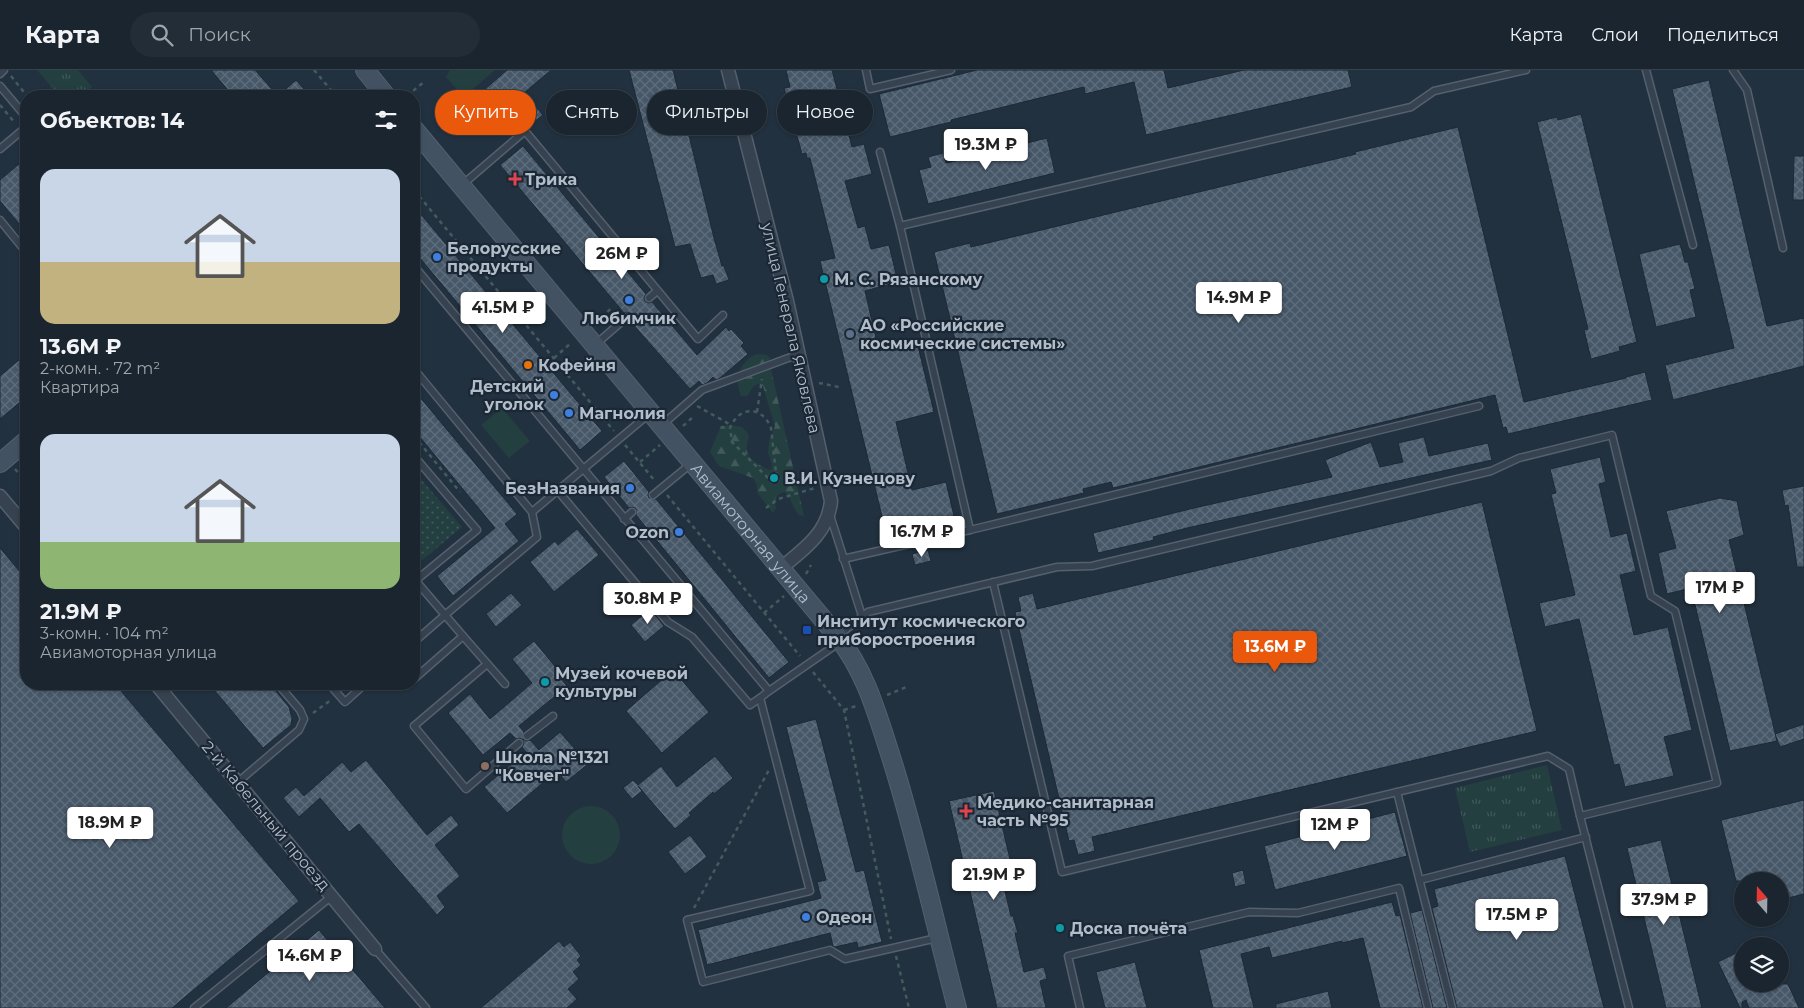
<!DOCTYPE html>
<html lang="ru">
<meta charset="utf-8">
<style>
body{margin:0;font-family:Montserrat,sans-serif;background:#232d37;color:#f1f3f6;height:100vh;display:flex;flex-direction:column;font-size:19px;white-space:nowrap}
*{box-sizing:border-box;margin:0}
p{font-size:16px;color:#9fa5aa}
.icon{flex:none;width:28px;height:28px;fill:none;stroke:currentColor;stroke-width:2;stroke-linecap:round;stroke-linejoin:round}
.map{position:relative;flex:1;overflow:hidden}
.details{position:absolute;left:20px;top:20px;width:400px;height:600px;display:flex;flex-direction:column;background:#1a252f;border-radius:20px;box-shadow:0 1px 4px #0004,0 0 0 1px #38424b}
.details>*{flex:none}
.guide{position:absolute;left:435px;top:20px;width:475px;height:45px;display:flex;gap:10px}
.needle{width:32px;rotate:340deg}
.tools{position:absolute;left:1734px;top:802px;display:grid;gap:10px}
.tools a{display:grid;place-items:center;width:55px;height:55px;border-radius:50%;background:#1a252f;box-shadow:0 1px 4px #0004,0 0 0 1px #38424b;font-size:25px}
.price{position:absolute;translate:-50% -42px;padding:0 11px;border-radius:5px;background:#fff;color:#222;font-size:16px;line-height:32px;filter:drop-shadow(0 1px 2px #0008)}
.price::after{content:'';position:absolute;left:50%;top:30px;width:15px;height:11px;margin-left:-8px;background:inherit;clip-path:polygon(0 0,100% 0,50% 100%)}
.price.on{background:#ea580c;color:#fff}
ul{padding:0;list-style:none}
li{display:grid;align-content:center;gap:10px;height:265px;padding:0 20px}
li span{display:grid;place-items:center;height:155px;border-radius:15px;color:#555}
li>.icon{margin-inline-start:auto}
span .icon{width:90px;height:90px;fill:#fffc;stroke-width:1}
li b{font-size:21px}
h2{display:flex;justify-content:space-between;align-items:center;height:60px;padding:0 20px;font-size:21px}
.chip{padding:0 18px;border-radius:22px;background:#1a252f;box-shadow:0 1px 4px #0004,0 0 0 1px #38424b;font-size:18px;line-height:45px}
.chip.on{background:#ea580c;color:#fff}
header{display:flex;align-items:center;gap:30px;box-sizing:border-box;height:70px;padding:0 25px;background:#1a252f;border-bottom:1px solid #38424b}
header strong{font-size:24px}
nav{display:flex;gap:28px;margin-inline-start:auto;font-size:18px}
.search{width:350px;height:45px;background:#232d37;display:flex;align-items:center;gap:12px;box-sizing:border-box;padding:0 18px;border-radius:28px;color:#9fa5aa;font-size:19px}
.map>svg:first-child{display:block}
.grass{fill:url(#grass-dots)}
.forest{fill:url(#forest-firs)}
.park{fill:url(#park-tufts)}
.garden{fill:#243f40}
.building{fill:url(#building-cross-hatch);stroke:#1d2936}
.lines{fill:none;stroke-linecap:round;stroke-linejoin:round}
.lane-casing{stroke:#54606d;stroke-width:9}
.street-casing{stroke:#54606d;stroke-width:15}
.secondary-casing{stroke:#54606d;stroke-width:20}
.path{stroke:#425c5d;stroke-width:2.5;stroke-dasharray:4 4;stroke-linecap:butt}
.lane{stroke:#36424f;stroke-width:6}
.street{stroke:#36424f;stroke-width:12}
.secondary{stroke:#435262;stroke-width:18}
.health-dot{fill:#e0444e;stroke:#1b2734;stroke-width:2}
.shop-dot{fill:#3f7fe0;stroke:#1b2734;stroke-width:2}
.culture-dot{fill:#0f9aa8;stroke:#1b2734;stroke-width:2}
.service-dot{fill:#5c6f8a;stroke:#1b2734;stroke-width:2}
.food-dot{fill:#e8710a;stroke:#1b2734;stroke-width:2}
.transit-dot{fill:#1a4fb4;stroke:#1b2734;stroke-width:2}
.education-dot{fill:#8d6e63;stroke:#1b2734;stroke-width:2}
.labels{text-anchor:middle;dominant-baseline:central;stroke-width:4.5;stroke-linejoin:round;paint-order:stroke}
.poi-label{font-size:16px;font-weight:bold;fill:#b2bdca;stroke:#1b2734;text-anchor:start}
.street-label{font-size:16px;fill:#b2bdca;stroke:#1b2734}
</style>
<header>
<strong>Карта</strong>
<div class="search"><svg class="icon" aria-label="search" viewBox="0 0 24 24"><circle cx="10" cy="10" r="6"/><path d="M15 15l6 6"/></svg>Поиск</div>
<nav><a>Карта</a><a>Слои</a><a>Поделиться</a></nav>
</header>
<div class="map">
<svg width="1804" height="938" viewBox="0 0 1804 938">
<defs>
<pattern id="grass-dots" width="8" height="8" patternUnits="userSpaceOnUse" patternTransform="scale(1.25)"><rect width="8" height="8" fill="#243f40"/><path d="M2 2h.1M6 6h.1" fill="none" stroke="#41595a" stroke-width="1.8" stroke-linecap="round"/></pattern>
<pattern id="forest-firs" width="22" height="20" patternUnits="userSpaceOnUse" patternTransform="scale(1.25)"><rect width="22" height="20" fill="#243f40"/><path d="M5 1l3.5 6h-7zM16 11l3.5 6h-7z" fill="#41595a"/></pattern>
<pattern id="park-tufts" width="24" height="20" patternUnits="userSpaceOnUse" patternTransform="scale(1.25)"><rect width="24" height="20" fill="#243f40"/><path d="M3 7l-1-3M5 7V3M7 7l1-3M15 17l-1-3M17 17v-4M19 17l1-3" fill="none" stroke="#41595a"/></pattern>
<pattern id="building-cross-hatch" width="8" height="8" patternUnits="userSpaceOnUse" patternTransform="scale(1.25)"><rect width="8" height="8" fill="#475869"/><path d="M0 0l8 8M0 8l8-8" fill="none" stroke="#5f6e7d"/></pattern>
</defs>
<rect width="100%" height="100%" fill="#22313f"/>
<!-- grass -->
<path class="grass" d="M414 401 462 457 415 496 414 494Z"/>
<!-- forest -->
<path class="forest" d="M756 284 767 285 770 288 771 299 804 446 799 445C792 438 792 428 785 422 776 424 773 429 776 438L773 443 758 424 756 413 753 408 719 396 710 382 721 356 731 355 742 357 749 365C748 370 746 376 747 381 748 389 764 399 771 400L772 394 768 383 769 372 775 356 763 316 757 314 753 317 747 326H741C734 308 739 293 756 284Z"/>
<!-- park -->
<g class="park">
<path d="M37 0H78L92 17 81 26H59Z"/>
<path d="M1547 695 1562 760 1470 782 1455 718Z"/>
</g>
<!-- garden -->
<g class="garden">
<path d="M450 0H495L467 24 462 25 446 7Z"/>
<path d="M502 338 530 371 509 388 481 355Z"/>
<circle cx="591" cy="765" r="29"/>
</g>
<!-- building -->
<g class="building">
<path d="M211 0H255L278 26 296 10 310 26H233Z"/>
<path d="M507 0H551L524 23 543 45 533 53 515 31 484 58 472 44 483 34 476 27Z"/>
<path d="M629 0H673L714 168 722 196H724L729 210 716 214 713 205 701 208 690 174 675 177Z"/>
<path d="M786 0H832L852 77 864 74 872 104 845 111 858 158 865 156 871 179 889 175 898 212 865 221 879 281 917 272 934 342 896 352 912 420 946 412 954 446 886 463 820 191 835 188 810 88H807L806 83 802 84 788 34 784 18 790 17Z"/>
<path d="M977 0H1164L1168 18 1244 0H1348L1352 17 1146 65 1134 12 1085 24 1084 17 951 50V52L890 67 879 24Z"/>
<path d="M1709 10 1767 256 1804 248V296L1673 330 1665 295 1734 278 1672 19Z"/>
<path d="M1581 44 1637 272 1619 277 1620 281 1591 289 1584 260 1588 259 1537 52 1557 47 1558 50Z"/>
<path d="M1458 57 1524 332 1626 308V307L1645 302 1652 330 1508 364 1506 357 1503 358 1495 325 1113 418 1111 412 1083 419 1084 423 997 444 934 182 970 173 971 177 1356 84 1355 82Z"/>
<path d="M1047 68 1055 103 928 134 919 100 931 97 928 87 943 83 946 93Z"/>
<path d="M523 76 646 224 644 227 645 231 648 233 652 232 697 285 726 257 729 261 731 259 744 273 741 276 748 284 720 308 716 310 713 307 707 313 702 315 699 311 690 319 630 251 632 248 631 244 628 242 624 243 500 95Z"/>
<path d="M1794 86H1804V130H1793Z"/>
<path d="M26 88V162L0 131V110Z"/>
<path d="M414 136 602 361 580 380 414 181Z"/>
<path d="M1680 174 1685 192H1688L1695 219 1690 220 1696 247 1656 257 1639 184Z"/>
<path d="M26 284V327L0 349V306Z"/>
<path d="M414 320 517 444 505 454 519 471 453 526 437 506 495 458 414 360Z"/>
<path d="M1424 367 1429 386 1488 373 1492 390 1187 458 1153 467 1154 470 1098 483 1093 463 1194 438 1332 407 1325 390 1371 372 1380 397 1403 392 1398 373Z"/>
<path d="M1600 387 1606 412 1599 414 1611 467 1627 463 1636 501 1620 505 1634 565 1668 557 1692 660 1664 667 1674 706 1625 717 1619 694 1614 695 1579 549 1545 557 1539 533 1575 525 1551 424 1556 423 1550 399Z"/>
<path d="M624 391 649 422 648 425 649 428 656 429 789 592 769 608 636 445V439L633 437 629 438 604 407Z"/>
<path d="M1804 416V497H1797L1788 435 1785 436 1782 420Z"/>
<path d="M1720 428 1737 431 1744 465 1729 470 1777 671 1730 681 1691 518 1667 524 1658 483 1676 478 1666 441Z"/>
<path d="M1482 432 1537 661 1092 767 1095 781 1078 785 1074 770 1069 771 1015 542 1021 541 1018 527 1033 523 1037 539Z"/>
<path d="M577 459 599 485 554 522 530 492 555 471 558 475Z"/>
<path d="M0 478 26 509V614H115L299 831 172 938H0Z"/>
<path d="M928 480 931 491 915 495 912 484Z"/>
<path d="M511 523 522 535 496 557 486 544Z"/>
<path d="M650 539 664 556 645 572 631 555Z"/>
<path d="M534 571 563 606 560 608 567 616 519 656 524 662 523 669 526 671 530 670 539 680 560 662 588 694 566 712 557 701 507 743 484 717 526 682 522 677 524 674 523 670 520 668 516 669 510 663 483 685 448 643 470 624 490 649 532 613 512 589Z"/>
<path d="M673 600 709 642 662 683 626 641Z"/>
<path d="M209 614H257L259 616H269L274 619 289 637 292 648 291 655 263 678Z"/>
<path d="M816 649 856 802 864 800 882 872 858 878 857 872 835 877 833 876 830 863 707 895 698 860 821 828 817 812 826 810 786 657Z"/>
<path d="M1804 654V669L1780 677 1775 664Z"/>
<path d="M715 686 733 708 714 724 713 722 689 743 691 745 675 759 638 716 642 721 632 729 623 718 633 710 638 715 661 696 677 717Z"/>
<path d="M366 690 427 765 451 745 459 755 435 775 460 806 437 826 445 837 437 845 359 754 349 762 320 728 299 747 283 728 296 717 304 726 342 692 351 702Z"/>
<path d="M994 721 1013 802 1001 805 1011 846H1013L1015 853 1018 863H1015L1024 902 1044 897 1047 909 1040 911 1046 938H997L949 731Z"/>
<path d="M1804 730V824L1780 830V811H1736L1721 750Z"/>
<path d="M1395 742 1407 786 1275 820 1264 776Z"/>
<path d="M690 765 707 787 685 804 668 782Z"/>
<path d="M1661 770 1702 938H1666L1627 778Z"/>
<path d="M1565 786 1604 938H1457L1432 838 1438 836 1434 819Z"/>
<path d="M1243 800 1246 814 1235 817 1232 803Z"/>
<path d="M1392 832 1396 846 1400 845 1423 938H1380L1363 868 1342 873V871L1272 888 1269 877 1241 884 1254 938H1213L1199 880Z"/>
<path d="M1422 840 1447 938H1433L1410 843Z"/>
<path d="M319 860 385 938H226Z"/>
<path d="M559 871 564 877 570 872 581 886 577 890 581 895 573 902 579 909 568 919 577 929 567 938H481Z"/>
<path d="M1742 880V914H1788L1799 938H1749L1746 930 1742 932V938H1740L1718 892Z"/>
<path d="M1135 892 1147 938H1105L1096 902Z"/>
<path d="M1328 921 1332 938H1276V934Z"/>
</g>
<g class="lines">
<!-- lane casing -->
<g class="lane-casing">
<g id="lane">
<path d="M866 0 870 19 951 0"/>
<path d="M1646 0 1693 175"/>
<path d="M1733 0 1747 20 1783 178"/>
<path d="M0 4 4 0"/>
<path d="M0 16 26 47"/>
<path d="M0 79 26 57"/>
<path d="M462 115 525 61 698 269 723 245"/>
<path d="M0 150 26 182"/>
<path d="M900 156 1411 37 1434 21 1526 0"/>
<path d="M414 196 769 621 760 628 810 821 687 850 703 912 830 880 845 889 937 868"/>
<path d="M649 228 657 221"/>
<path d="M596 274 627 247"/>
<path d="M414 299 532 442"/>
<path d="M662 355 702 320 799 284"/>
<path d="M414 386 477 460 414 512"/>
<path d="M558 421 668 552 692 567 750 635 760 628"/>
<path d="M653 425 692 393"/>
<path d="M830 445 862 546"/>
<path d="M624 449 632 442"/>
<path d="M970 460 1479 336"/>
<path d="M843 489 970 460 900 156 880 82"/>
<path d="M416 511 445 545 537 467 532 442 649 344"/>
<path d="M839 565 868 542 1057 497 1092 496 1491 401 1519 388 1612 365 1651 526 1675 541 1717 713 1580 746 1569 699 1548 686 1062 802 993 512"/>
<path d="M463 566 505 614"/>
<path d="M414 572 445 545 463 566 414 609"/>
<path d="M487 594 414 656 466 719 519 673"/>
<path d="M329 614 345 632 365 614"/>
<path d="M406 615 408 614"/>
<path d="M769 621 840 572"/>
<path d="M527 666 553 646"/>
<path d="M238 712 299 660 304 649 300 640 278 614"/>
<path d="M1397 722 1452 938"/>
<path d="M1580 746 1629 938"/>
<path d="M1420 810 1586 767"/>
<path d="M375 879 426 938"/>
<path d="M194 938 332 826"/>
<path d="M1080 938 1068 886 1249 842 1298 843 1399 818 1428 938"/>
</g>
</g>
<!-- street casing -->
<g class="street-casing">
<g id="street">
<path d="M728 0 787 231 831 431C828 463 804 479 780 499"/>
<path d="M0 426 26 457"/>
<path d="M156 614 375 879"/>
</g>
</g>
<!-- secondary casing -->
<g class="secondary-casing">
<g id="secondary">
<path d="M365 0 386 26"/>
<path id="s1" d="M414 59 837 566C866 602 877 644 891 687 917 769 935 854 957 938"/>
<path d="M0 393 26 371"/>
</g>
</g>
<!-- path -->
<g class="path">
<path d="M314 0 336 26"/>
<path d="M11 6 27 26"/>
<path d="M407 26 425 11"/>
<path d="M0 35 15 53"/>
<path d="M414 120 614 361"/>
<path d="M595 252 613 237"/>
<path d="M554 288 571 273"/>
<path d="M819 313 839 317"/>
<path d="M697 336 731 355"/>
<path d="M757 342 762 309"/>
<path d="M683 356 693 347"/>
<path d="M414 366 460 422"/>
<path d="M625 375 655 411"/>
<path d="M640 392 660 375"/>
<path d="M15 399 26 412"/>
<circle cx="774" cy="408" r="5"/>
<path d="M768 408 732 372 730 358C739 336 762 335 771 358L776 403"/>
<path d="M840 412 860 407"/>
<path d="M667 425 800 586"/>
<path d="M766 438 778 429 815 418"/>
<path d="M806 504 811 495"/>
<path d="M764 543 784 526"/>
<path d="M813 602 844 640 891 869"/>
<path d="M887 625 909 616"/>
<path d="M844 640 859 635"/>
<path d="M313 643 331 630"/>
<path d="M694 838 769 700"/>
<path d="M896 886 909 938"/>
</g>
<!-- lane -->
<use href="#lane" class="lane"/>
<!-- street -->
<use href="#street" class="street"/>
<!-- secondary -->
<use href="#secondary" class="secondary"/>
</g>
<!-- markers -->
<g class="health-dot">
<path d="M512.5 101.5h5v5h5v5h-5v5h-5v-5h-5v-5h5z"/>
<path d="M963.5 733.5h5v5h5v5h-5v5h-5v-5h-5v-5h5z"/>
</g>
<g class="shop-dot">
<circle cx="437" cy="187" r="5"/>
<circle cx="629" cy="230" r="5"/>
<circle cx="554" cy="325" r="5"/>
<circle cx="569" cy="343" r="5"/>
<circle cx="630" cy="418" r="5"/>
<circle cx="679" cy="462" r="5"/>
<circle cx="806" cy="847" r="5"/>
</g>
<g class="culture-dot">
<circle cx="824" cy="209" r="5"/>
<circle cx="774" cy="408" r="5"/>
<circle cx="545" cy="612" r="5"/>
<circle cx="1060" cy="858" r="5"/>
</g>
<circle class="service-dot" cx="850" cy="264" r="5"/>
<circle class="food-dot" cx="528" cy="295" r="5"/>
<rect class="transit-dot" x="802" y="555" width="10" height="10" rx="2.5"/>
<circle class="education-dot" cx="485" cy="696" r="5"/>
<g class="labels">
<!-- poi labels -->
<g class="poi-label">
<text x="525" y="109">Трика</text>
<text x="447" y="178">Белорусские<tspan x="447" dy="18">продукты</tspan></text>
<text x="834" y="209">М. С. Рязанскому</text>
<text x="629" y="248" text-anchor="middle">Любимчик</text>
<text x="860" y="255">АО «Российские<tspan x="860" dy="18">космические системы»</tspan></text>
<text x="538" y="295">Кофейня</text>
<text x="544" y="316" text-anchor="end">Детский<tspan x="544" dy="18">уголок</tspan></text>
<text x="579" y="343">Магнолия</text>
<text x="784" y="408">В.И. Кузнецову</text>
<text x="620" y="418" text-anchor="end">БезНазвания</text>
<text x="669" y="462" text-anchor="end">Ozon</text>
<text x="817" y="551">Институт космического<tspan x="817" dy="18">приборостроения</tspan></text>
<text x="555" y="603">Музей кочевой<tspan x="555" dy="18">культуры</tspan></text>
<text x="495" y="687">Школа №1321<tspan x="495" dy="18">"Ковчег"</tspan></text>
<text x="977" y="732">Медико-санитарная<tspan x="977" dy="18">часть №95</tspan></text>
<text x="816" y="847">Одеон</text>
<text x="1070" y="858">Доска почёта</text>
</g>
<!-- street labels -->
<g class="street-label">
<text transform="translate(791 258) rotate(77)">улица Генерала Яковлева</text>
<text stroke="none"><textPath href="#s1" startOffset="526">Авиамоторная улица</textPath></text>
<text transform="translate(266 746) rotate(50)">2-й Кабельный проезд</text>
</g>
</g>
</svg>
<div class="tools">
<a><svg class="needle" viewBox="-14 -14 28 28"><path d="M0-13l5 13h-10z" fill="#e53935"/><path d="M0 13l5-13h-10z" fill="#9fa5aa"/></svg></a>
<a><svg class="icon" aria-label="layers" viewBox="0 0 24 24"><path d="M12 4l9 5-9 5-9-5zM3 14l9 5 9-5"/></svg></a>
</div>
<b class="price" style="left:986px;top:101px">19.3M ₽</b>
<b class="price" style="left:622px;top:210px">26M ₽</b>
<b class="price" style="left:1239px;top:254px">14.9M ₽</b>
<b class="price" style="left:503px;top:264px">41.5M ₽</b>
<b class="price" style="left:922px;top:488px">16.7M ₽</b>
<b class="price" style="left:1720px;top:544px">17M ₽</b>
<b class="price" style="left:648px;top:555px">30.8M ₽</b>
<b class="price on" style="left:1275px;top:603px">13.6M ₽</b>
<b class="price" style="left:110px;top:779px">18.9M ₽</b>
<b class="price" style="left:1335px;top:781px">12M ₽</b>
<b class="price" style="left:994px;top:831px">21.9M ₽</b>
<b class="price" style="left:1664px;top:856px">37.9M ₽</b>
<b class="price" style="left:1517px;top:871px">17.5M ₽</b>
<b class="price" style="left:310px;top:912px">14.6M ₽</b>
<div class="guide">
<a class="chip on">Купить</a>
<a class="chip">Снять</a>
<a class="chip">Фильтры</a>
<a class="chip">Новое</a>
</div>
<section class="details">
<h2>Объектов: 14<svg class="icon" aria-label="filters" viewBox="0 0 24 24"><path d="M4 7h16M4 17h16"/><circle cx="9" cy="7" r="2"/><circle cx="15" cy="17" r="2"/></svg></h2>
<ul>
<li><span style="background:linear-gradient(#c9d6e8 60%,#c2b280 0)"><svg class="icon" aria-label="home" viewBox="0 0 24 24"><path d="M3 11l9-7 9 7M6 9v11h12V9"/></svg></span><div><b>13.6M ₽</b><p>2-комн. · 72 m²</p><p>Квартира</p></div></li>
<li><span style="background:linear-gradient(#c9d6e8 70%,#8fb573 0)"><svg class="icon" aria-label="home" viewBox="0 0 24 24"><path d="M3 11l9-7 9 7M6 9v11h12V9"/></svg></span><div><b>21.9M ₽</b><p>3-комн. · 104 m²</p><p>Авиамоторная улица</p></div></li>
</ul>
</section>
</div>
